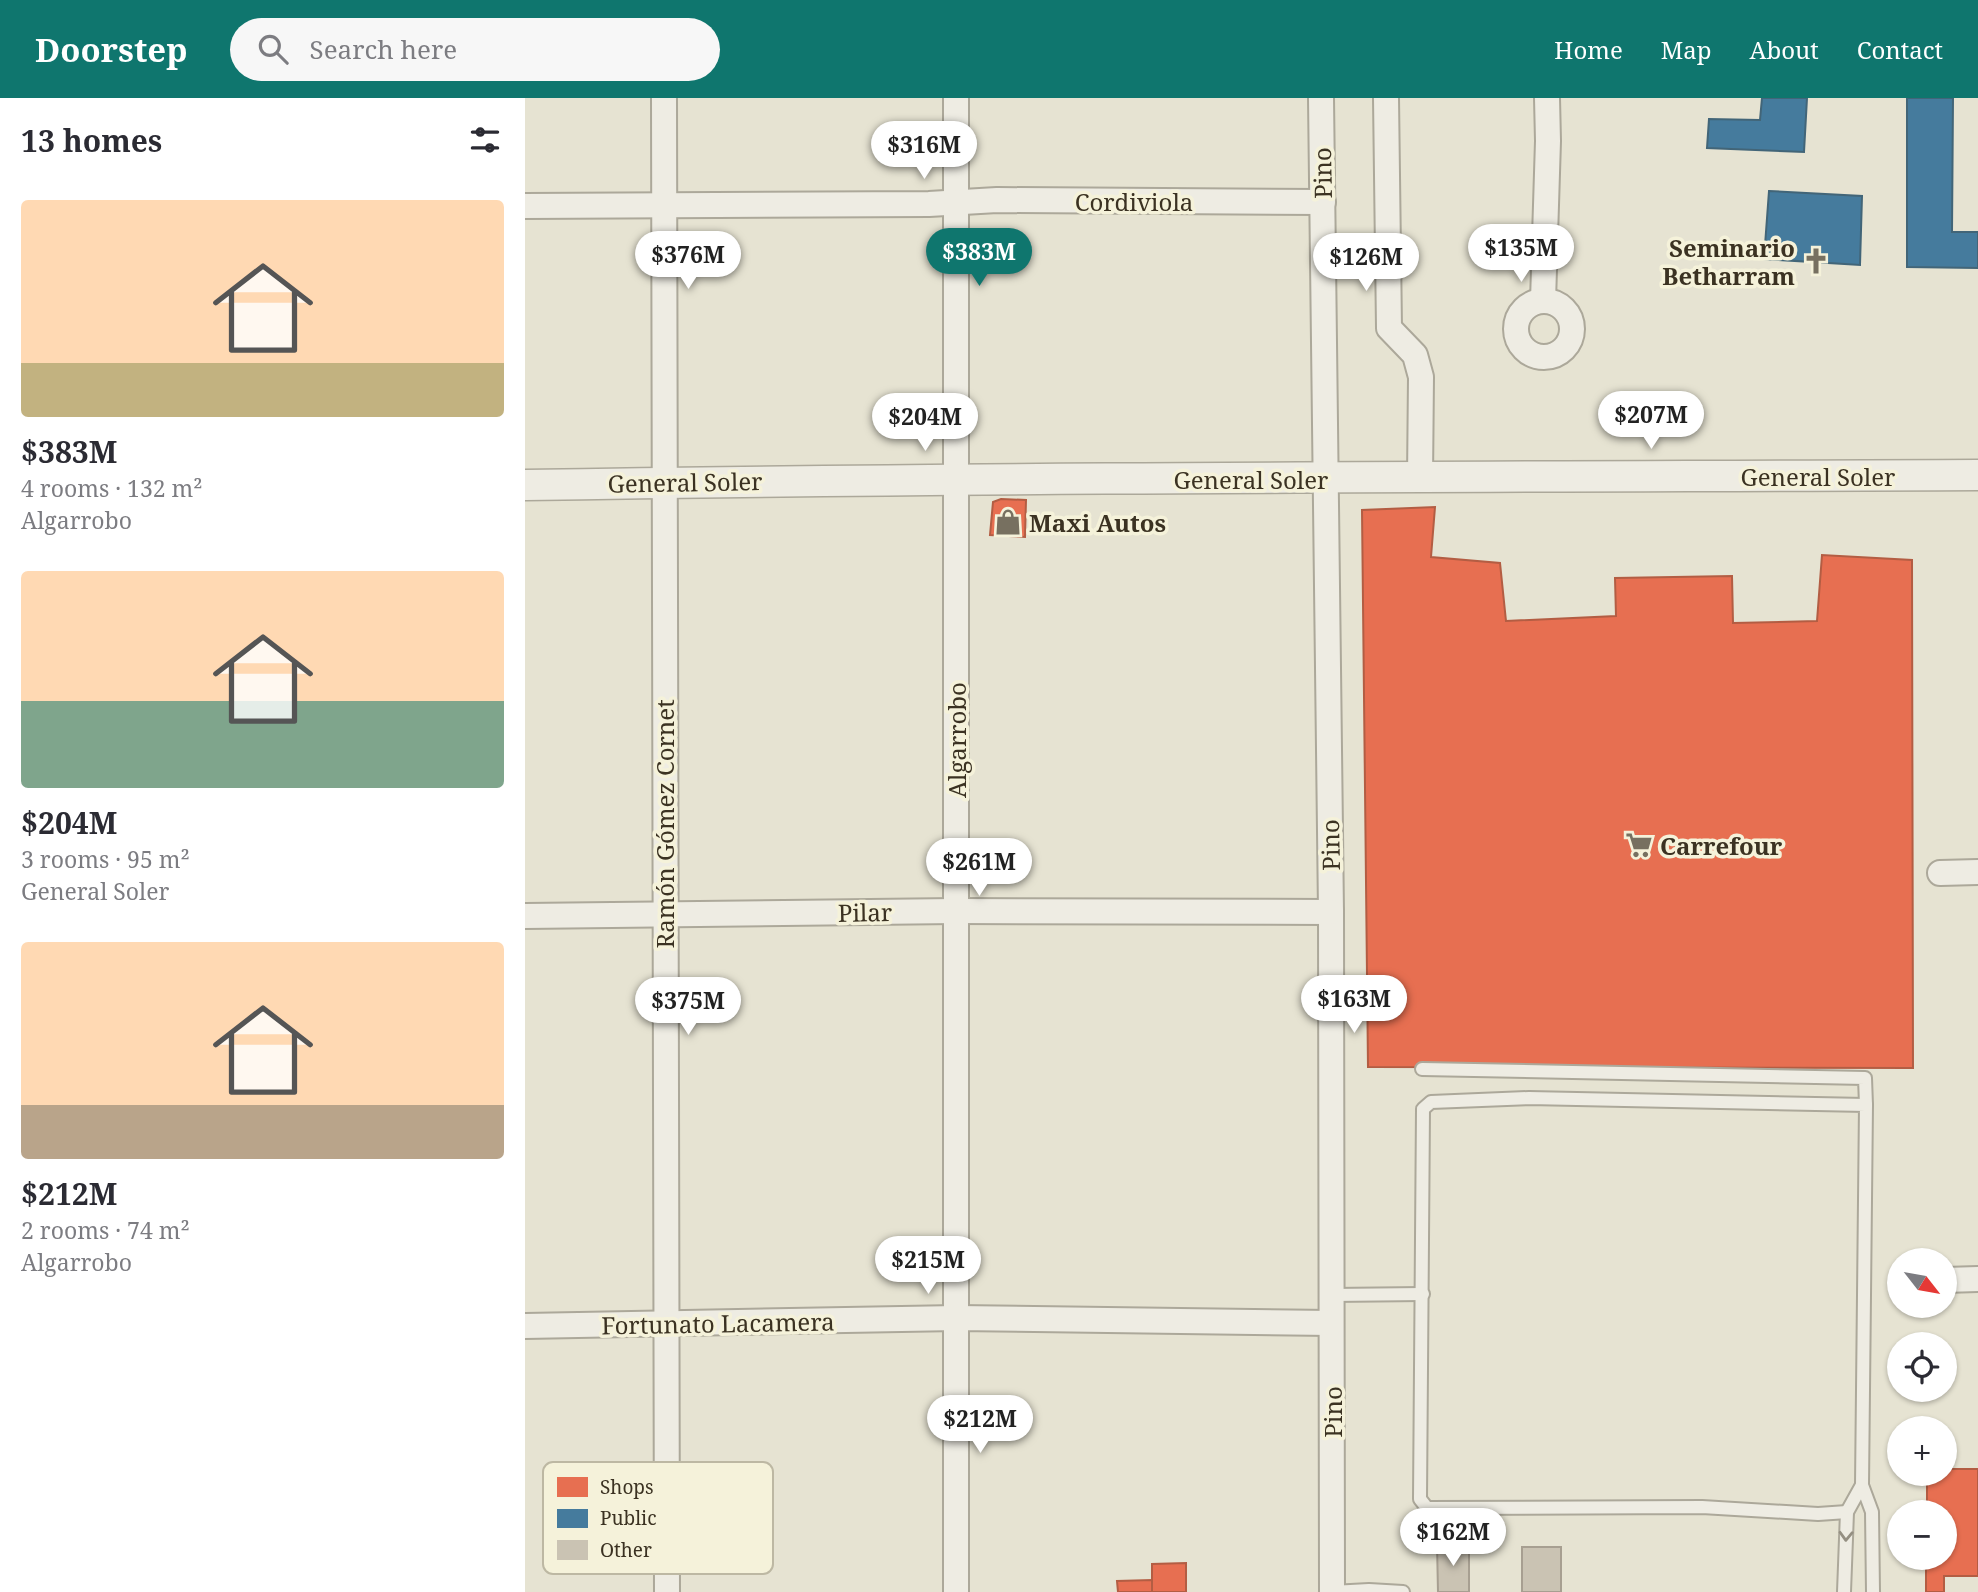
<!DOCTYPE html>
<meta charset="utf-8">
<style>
body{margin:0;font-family:"Noto Serif",serif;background:#f7f7f7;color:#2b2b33;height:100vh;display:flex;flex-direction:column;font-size:26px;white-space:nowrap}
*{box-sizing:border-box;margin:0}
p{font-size:23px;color:#7c7c81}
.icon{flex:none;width:38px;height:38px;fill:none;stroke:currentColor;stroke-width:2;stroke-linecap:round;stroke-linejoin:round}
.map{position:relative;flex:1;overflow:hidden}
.details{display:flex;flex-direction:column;background:#fff;width:525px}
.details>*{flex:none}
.needle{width:46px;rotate:121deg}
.controls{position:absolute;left:1362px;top:1150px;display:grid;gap:14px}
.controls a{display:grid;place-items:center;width:70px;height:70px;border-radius:50%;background:#fff;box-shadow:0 2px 5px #0004;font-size:35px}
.price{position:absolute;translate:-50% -60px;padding:0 16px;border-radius:24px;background:#fff;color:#222;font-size:23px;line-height:46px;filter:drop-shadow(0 2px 4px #0008)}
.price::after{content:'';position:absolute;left:50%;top:42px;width:21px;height:16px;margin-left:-10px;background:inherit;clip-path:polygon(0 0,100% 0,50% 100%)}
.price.on{background:#0f766e;color:#fff}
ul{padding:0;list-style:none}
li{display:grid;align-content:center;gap:14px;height:371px;padding:0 21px}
li span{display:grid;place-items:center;height:217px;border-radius:7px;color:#555}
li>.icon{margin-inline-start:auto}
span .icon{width:126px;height:126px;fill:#fffc;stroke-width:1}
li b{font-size:30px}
h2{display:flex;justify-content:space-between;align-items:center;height:84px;padding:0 21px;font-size:30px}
header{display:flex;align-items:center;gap:42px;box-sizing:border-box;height:98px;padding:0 35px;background:#0f766e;color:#fff}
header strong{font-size:33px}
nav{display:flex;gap:38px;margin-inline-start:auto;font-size:24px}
.search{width:490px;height:63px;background:#f7f7f7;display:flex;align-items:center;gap:18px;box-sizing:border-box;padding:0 24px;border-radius:38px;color:#7c7c81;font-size:26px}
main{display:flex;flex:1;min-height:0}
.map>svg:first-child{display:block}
.shops{fill:#e76f51;stroke:#b35d43;stroke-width:2}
.public{fill:#457b9d;stroke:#426578;stroke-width:2}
.building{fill:#cac3b3;stroke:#a79f91;stroke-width:2}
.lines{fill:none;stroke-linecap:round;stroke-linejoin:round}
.service-casing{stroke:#aca89a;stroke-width:16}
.minor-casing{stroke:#aca89a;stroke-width:28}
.tertiary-casing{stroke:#aca89a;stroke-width:33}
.service{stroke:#eeece3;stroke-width:12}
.minor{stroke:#eeece3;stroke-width:24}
.tertiary{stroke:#eeece3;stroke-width:30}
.oneway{stroke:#948f82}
.labels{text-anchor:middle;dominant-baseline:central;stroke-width:7;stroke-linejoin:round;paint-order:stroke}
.street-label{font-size:24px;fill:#3b3222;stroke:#f5f2da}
.poi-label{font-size:24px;font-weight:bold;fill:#3b3222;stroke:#f5f2da;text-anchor:start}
.key{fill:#f5f2da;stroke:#bdb8a3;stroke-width:2}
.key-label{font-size:19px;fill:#3b3222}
</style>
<header>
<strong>Doorstep</strong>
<div class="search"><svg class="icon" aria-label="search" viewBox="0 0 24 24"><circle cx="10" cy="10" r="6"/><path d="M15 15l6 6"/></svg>Search here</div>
<nav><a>Home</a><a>Map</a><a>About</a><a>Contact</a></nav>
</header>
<main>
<section class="details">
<h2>13 homes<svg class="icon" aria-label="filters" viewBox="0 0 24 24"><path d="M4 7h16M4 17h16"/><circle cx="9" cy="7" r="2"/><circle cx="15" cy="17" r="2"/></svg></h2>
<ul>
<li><span style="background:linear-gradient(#ffd9b3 75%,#c2b280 0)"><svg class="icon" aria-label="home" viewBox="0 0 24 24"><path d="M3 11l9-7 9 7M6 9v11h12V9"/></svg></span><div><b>$383M</b><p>4 rooms · 132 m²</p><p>Algarrobo</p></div></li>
<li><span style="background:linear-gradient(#ffd9b3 60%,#7fa58c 0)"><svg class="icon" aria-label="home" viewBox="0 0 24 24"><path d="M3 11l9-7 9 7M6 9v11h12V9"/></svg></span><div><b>$204M</b><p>3 rooms · 95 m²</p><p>General Soler</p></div></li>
<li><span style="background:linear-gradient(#ffd9b3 75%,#b9a48a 0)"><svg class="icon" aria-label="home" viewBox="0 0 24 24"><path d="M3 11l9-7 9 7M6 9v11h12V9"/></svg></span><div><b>$212M</b><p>2 rooms · 74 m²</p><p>Algarrobo</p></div></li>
</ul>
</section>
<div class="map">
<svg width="1453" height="1494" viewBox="0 0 1453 1494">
<rect width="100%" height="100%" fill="#e6e3d2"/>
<!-- shops -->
<g class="shops">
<path d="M476 401 501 402 500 439 465 437 468 404Z"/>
<path d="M910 409 906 459 975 465 981 523 1091 518 1090 480 1207 478 1208 525 1292 523 1297 457 1387 462 1388 970 843 969 837 412Z"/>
<path d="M1419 1371H1453V1478H1419V1494H1401V1460H1419V1414H1402V1376H1419Z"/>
<path d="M661 1465V1494H627V1466Z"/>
<path d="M627 1482V1494H593L592 1483Z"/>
</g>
<!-- public -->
<g class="public">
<path d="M1237 0H1282L1279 54 1182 50 1184 21 1235 22Z"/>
<path d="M1382 0H1428L1427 134H1453V170L1382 169Z"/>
<path d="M1244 93 1337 98 1335 167 1239 161Z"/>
</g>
<!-- building -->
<g class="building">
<path d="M944 1445V1494H913L912 1446Z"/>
<rect x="997" y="1449" width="39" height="45"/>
</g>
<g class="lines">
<!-- service casing -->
<g class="service-casing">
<g id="service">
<path d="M897 971 1340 980 1341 1007"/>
<path d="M807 1197 898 1196"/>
<path d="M1322 1414 1293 1416 1177 1409 902 1410 895 1401 898 1011 906 1004 1004 1000 1341 1007 1337 1387 1347 1414 1348 1494"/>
<path d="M807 1494 844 1492 878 1494"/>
<path d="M1319 1494 1322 1414 1337 1387"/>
</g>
</g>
<!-- minor casing -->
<g class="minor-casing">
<g id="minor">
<path d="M139 0 142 1494"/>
<path d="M431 0V1494"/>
<path d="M796 0 806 814 807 1494"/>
<path d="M861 0 864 230 890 257 896 279 895 380"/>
<path d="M0 108 404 106 472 102 798 104"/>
<path d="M1018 203 1023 43 1022 0"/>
<circle cx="1019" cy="231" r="28"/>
<path d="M1415 775 1453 774"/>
<path d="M0 818 431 813 806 814"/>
<path d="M1420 1182 1453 1181"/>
<path d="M0 1228 432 1220 806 1225"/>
</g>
</g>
<!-- tertiary casing -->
<g class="tertiary-casing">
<path id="tertiary" d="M0 387C484 379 969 379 1453 377"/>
</g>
<!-- service -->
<use href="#service" class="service"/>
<!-- minor -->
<use href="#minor" class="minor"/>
<!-- tertiary -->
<use href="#tertiary" class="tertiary"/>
</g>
<!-- one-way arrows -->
<defs><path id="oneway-chevron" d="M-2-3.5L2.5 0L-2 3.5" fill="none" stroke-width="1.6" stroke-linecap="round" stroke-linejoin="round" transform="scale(1.75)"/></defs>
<use class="oneway" href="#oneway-chevron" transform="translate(1321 1438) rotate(92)"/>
<!-- icons -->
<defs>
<g id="church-bare" transform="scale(2.1)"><path d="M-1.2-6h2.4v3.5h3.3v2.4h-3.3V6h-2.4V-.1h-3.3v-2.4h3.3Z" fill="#777060" stroke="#f5f2da" stroke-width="2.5" paint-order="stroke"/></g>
<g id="shop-bare" transform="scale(2.1)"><path d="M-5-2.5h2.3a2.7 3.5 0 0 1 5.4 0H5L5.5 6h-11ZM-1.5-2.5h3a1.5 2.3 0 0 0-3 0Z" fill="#777060" stroke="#f5f2da" stroke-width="2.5" paint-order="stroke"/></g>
<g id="supermarket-bare" transform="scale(2.1)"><path d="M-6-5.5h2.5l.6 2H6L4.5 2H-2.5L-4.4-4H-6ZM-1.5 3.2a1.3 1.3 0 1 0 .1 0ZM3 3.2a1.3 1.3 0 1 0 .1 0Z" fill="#777060" stroke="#f5f2da" stroke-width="2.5" paint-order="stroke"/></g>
</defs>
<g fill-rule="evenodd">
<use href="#church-bare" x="1291" y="163"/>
<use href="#shop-bare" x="483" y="424"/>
<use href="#supermarket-bare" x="1114" y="747"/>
</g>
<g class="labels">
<!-- street labels -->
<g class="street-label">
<text transform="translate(797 75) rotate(-91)">Pino</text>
<text x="609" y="103">Cordiviola</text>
<text x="1293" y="378">General Soler</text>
<text x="726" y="381">General Soler</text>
<text transform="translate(160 384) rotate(-1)">General Soler</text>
<text transform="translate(431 642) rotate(-90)">Algarrobo</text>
<text transform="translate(139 726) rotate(-90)">Ramón Gómez Cornet</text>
<text transform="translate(805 747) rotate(-91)">Pino</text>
<text transform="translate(340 814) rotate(-1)">Pilar</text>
<text transform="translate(193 1225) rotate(-1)">Fortunato Lacamera</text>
<text transform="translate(807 1314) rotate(-90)">Pino</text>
</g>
<!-- poi labels -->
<g class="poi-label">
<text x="1270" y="149" text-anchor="end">Seminario<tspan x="1270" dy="28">Betharram</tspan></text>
<text x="504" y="424">Maxi Autos</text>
<text x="1135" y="747">Carrefour</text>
</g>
</g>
<!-- legend -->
<rect x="18" y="1364" width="230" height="112" rx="10" class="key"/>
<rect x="32" y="1379" width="31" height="20" fill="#e76f51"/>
<rect x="32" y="1411" width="31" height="19" fill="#457b9d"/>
<rect x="32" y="1442" width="31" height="20" fill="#cac3b3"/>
<g class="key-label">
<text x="75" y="1396">Shops</text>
<text x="75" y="1427">Public</text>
<text x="75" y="1459">Other</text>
</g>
</svg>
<div class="controls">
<a><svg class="needle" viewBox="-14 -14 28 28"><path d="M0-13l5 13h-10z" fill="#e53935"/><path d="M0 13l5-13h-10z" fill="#7c7c81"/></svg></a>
<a><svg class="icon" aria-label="locate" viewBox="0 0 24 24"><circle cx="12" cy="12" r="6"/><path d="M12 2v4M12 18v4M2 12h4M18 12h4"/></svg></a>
<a>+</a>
<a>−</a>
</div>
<b class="price" style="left:399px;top:83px">$316M</b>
<b class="price" style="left:996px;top:186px">$135M</b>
<b class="price on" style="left:454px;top:190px">$383M</b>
<b class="price" style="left:163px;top:193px">$376M</b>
<b class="price" style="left:841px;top:195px">$126M</b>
<b class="price" style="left:1126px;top:353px">$207M</b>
<b class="price" style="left:400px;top:355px">$204M</b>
<b class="price" style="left:454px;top:800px">$261M</b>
<b class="price" style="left:829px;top:937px">$163M</b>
<b class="price" style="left:163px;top:939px">$375M</b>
<b class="price" style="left:403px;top:1198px">$215M</b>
<b class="price" style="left:455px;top:1357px">$212M</b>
<b class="price" style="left:928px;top:1470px">$162M</b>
</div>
</main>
